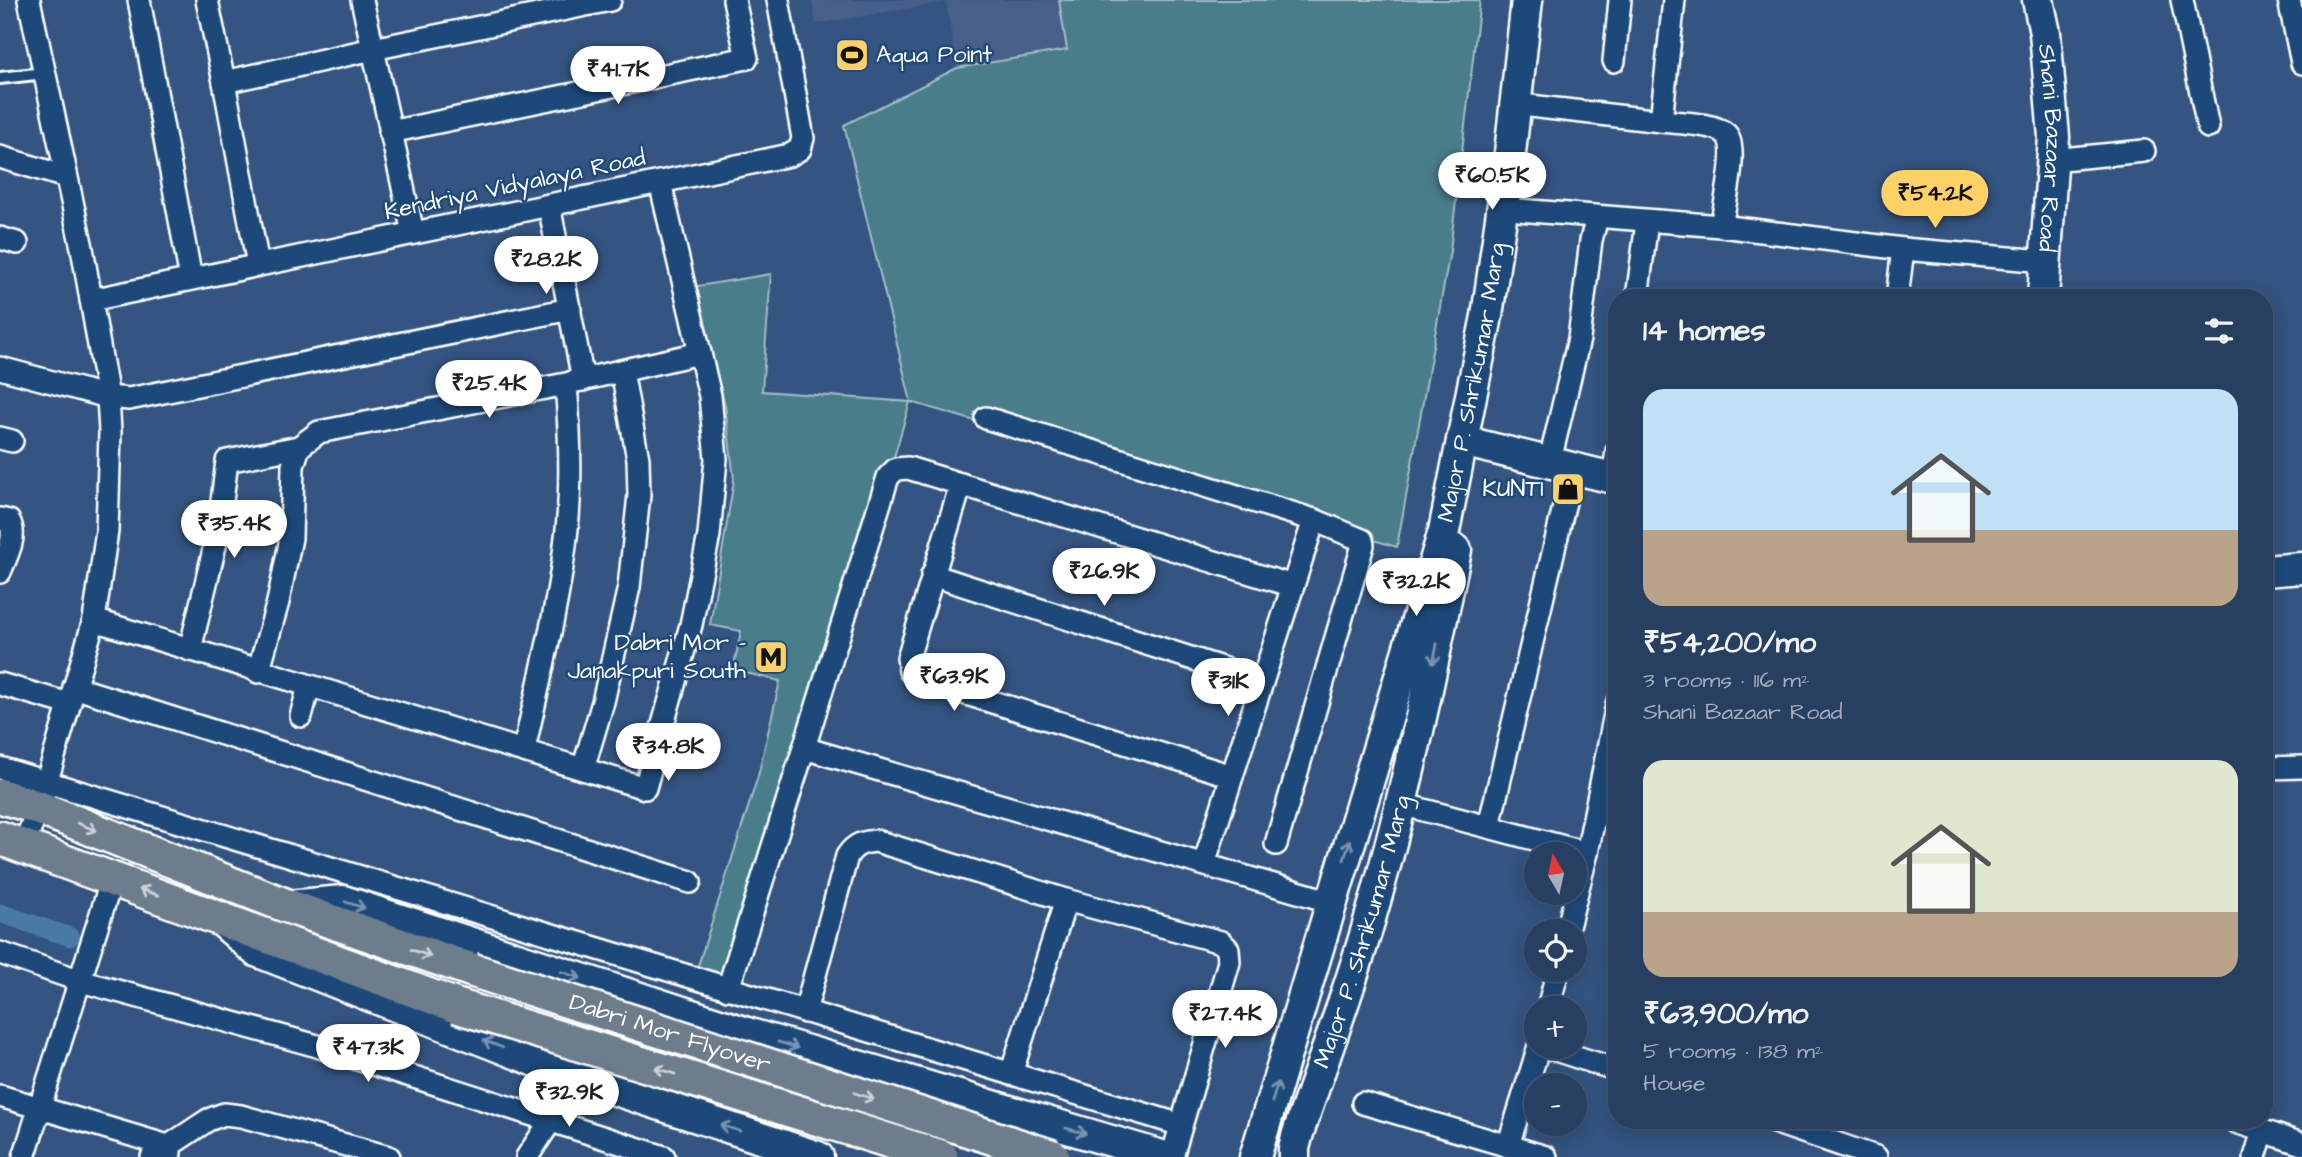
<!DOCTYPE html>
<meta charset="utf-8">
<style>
body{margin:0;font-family:"Architects Daughter",sans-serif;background:#334a6a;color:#f1f3f6;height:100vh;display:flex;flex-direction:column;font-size:26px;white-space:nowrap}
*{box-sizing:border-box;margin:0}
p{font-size:23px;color:#a4afbd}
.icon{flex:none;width:38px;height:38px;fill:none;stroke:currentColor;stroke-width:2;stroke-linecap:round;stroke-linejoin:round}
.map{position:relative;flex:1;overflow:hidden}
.details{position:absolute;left:1608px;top:289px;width:665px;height:840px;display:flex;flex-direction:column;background:#273f61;border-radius:28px;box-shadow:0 4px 18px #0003,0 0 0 2px #435876}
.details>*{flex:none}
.needle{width:46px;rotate:351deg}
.controls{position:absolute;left:1524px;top:842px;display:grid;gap:14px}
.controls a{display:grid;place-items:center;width:63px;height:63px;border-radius:50%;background:#273f61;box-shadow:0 4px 18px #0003,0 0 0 2px #435876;font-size:35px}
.price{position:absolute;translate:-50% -60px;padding:0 16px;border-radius:24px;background:#fff;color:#222;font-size:23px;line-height:46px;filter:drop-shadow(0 2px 4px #0008)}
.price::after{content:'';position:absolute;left:50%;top:42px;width:21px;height:16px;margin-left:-10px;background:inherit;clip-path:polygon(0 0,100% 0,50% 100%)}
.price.on{background:#ffd166;color:#111}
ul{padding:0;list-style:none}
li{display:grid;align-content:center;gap:14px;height:371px;padding:0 35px}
li span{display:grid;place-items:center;height:217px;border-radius:21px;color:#555}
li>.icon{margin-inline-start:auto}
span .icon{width:126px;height:126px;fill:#fffc;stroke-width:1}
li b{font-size:30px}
h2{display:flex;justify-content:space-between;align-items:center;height:84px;padding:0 35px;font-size:30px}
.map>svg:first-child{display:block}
.built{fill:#475f89}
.green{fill:#497d8a;stroke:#a4bec4;stroke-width:2}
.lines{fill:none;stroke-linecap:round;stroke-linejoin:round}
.canal{stroke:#497aa5;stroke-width:19}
.lane-casing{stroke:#fff;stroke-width:16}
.street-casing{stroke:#fff;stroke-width:26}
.secondary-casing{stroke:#fff;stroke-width:35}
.primary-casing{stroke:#fff;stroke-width:38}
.lane{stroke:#1f4a7a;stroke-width:10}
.street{stroke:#1f4a7a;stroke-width:21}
.secondary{stroke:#1f4a7a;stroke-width:30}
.primary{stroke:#6d7d8c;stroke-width:33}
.primary-bridge-casing{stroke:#fff;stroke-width:38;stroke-linecap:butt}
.primary-bridge{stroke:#6d7d8c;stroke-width:33}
.oneway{stroke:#7992af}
.oneway2{stroke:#ccd2d7}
.labels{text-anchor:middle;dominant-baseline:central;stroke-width:5;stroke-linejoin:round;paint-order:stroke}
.poi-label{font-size:24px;fill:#fff;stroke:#1f4a7a;text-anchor:end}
.street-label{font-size:24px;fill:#fff;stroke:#1f4a7a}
</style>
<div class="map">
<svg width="2302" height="1157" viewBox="0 0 2302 1157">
<rect width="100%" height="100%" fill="#345481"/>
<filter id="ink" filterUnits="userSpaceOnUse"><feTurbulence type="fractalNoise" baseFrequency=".0143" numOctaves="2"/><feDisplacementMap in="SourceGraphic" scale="14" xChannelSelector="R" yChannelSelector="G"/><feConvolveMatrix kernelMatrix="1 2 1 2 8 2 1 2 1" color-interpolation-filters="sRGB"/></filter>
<g filter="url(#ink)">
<!-- built -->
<path class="built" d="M812 0H1059L1067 49 957 68 946 2 816 24Z"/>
<!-- green -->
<g class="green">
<path d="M1059 0H1480L1450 251 1397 547 911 402 844 125 957 68 1067 50Z"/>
<path d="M771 274 762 391 910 402 879 509 726 979 697 969 758 776 780 681 733 670 741 631 710 625 734 480 725 405 692 287Z"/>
</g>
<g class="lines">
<!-- canal -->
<path class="canal" d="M0 913 70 937"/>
<!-- lane casing -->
<g class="lane-casing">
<path id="lane" d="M0 78 45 73"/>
</g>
<!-- street casing -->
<g class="street-casing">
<g id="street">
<path d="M139 0 191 279"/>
<path d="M207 0 224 82"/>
<path d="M362 0 373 49 610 0"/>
<path d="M2182 0 2208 127"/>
<path d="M2289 0 2302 63"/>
<path d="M1614 61 1620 0"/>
<path d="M1530 106 1661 121 1674 0"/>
<path d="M1661 121C1677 123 1715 123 1726 134 1739 147 1724 208 1721 226"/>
<path d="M390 132 747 58 734 0"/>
<path d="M0 157 66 177"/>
<path d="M2052 160 2144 151"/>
<path d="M549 205 583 380"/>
<path d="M1518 210 1721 226 1903 249"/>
<path d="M0 238 17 243"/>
<path d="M258 265 224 82 373 49 413 233"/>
<path d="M1637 298 1647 222"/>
<path d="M1897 298 1903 249 2045 261"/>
<path d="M91 300 790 155 800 149 803 138 778 0"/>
<path d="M0 368 108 397 129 399 570 309"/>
<path d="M572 382 700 353"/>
<path d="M986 418 1314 520 1362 540 1363 545 1276 844"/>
<path d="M0 438 12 441"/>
<path d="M1553 448 1579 339 1591 240 1597 218"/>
<path d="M1615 464 1617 451"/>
<path d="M961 484 908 658 910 671 918 679 1232 776"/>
<path d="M0 519 9 521C18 536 6 557 0 572"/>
<path d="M932 575 1262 681"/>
<path d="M1293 586 908 468 896 469 888 477 804 748 1332 902"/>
<path d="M94 620 645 788 691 625 709 535 716 459 710 396 660 182"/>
<path d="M190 650 218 533 227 461 299 447"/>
<path d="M258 672 278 602 291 538 293 466 299 447 319 432 566 384C570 432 572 480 567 529 559 604 540 677 524 750"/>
<path d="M0 684 69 704"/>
<path d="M74 687 690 882"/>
<path d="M301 716 309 686"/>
<path d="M0 768 1181 1125"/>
<path d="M2264 768 2302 767"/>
<path d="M583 769 603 702 629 587 639 495 638 459 622 371"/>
<path d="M1401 804 1587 853 1567 931"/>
<path d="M1489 826 1573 468"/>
<path d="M23 846 39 808 94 620 107 531 110 432 108 397 82 248 29 0"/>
<path d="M1587 853 1617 704"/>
<path d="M1204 864 1314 520"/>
<path d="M0 953 81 981 314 1045 664 1157"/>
<path d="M728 989 804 748"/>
<path d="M1548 1008 1558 970"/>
<path d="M805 1012 847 856C855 844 863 842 876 841L1066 900 1221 942 1228 949 1229 962 1172 1157"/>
<path d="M1543 1046 1617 1070"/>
<path d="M1011 1074 1066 900"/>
<path d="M0 1096 168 1146 170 1153"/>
<path d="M1363 1103 1546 1157"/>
<path d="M1768 1120 1876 1157"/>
<path d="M2230 1120 2302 1144"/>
<path d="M1508 1146 1539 1046"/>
<path d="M24 1157 112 879"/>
<path d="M152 1157 208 1120 224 1114 241 1116 389 1157"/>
<path d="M527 1157 579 1078"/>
<path d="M2255 1157 2263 1131"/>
</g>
</g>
<!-- secondary casing -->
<g class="secondary-casing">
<g id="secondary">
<path id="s1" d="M2038 0 2045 33 2054 137 2043 298"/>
<path d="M1462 441 1617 479"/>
<path d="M2264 571 2302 568"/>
<path d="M288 906 343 901 750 1034 1165 1157"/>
<path d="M225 924 256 951 579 1078 818 1157"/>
<path id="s2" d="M1255 1157 1444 531 1487 316 1509 162 1527 0"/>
<path id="s3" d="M1294 1157V1148L1298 1133C1321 1066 1346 1000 1366 932 1404 806 1430 678 1456 550"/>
</g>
</g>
<!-- primary casing -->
<g class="primary-casing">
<g id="primary">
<path d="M0 796 39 808 287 906 472 970"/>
<path d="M0 838 457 1006"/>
</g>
</g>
<!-- lane -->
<use href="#lane" class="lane"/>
<!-- street -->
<use href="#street" class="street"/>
<!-- secondary -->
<use href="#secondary" class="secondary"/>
<!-- primary -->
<use href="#primary" class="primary"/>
<!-- primary-bridge casing -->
<g class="primary-bridge-casing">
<g id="primary-bridge">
<path id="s4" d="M472 970 1053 1157"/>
<path d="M457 1006 941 1157"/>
</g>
</g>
<!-- primary-bridge -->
<use href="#primary-bridge" class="primary-bridge"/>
</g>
<!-- one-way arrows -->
<defs><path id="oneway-shaft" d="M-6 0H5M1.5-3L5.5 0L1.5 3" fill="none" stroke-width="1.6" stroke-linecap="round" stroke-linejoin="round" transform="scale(1.75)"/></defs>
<g class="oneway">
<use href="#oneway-shaft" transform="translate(1435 654) rotate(102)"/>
<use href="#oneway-shaft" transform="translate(1347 850) rotate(-73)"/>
<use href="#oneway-shaft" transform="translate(355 905) rotate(18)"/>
<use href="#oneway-shaft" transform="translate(571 975) rotate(18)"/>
<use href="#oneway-shaft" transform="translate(493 1044) rotate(-159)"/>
<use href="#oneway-shaft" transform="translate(788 1045) rotate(17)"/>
<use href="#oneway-shaft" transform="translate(1275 1092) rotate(-73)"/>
<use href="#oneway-shaft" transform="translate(730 1128) rotate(-162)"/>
<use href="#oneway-shaft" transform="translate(1076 1131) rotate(16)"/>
</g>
<g class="oneway2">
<use href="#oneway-shaft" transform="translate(87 827) rotate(22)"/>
<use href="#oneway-shaft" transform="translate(149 892) rotate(-161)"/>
<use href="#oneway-shaft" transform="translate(421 953) rotate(19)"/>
<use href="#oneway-shaft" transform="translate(665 1071) rotate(-163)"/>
<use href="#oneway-shaft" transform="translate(864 1096) rotate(18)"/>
</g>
</g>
<!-- icons -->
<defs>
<g id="stadium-square" transform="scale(1.75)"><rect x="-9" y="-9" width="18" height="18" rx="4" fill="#ffd166" stroke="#1f4a7a"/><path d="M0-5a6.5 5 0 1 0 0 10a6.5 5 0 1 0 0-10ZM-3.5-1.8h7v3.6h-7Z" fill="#111"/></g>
<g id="shop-square" transform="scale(1.75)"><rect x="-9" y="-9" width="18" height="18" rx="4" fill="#ffd166" stroke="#1f4a7a"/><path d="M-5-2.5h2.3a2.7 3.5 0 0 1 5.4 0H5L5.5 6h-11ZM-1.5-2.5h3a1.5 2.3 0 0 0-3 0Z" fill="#111"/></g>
<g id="metro-square" transform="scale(1.75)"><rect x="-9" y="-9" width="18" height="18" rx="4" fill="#ffd166" stroke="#1f4a7a"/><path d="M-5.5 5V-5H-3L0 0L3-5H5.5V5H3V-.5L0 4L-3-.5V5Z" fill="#111"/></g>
</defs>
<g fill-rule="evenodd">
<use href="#stadium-square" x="852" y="55"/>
<use href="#shop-square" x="1568" y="489"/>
<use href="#metro-square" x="771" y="657"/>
</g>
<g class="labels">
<!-- poi labels -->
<g class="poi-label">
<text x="876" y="55" text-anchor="start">Aqua Point</text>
<text x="1544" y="489">KUNTI</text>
<text x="746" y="643">Dabri Mor -<tspan x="746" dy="28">Janakpuri South</tspan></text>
</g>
<!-- street labels -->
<g class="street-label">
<text stroke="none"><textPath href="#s1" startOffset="149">Shani Bazaar Road</textPath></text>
<text transform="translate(515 185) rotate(-12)">Kendriya Vidyalaya Road</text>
<text stroke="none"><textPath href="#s2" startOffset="805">Major P. Shrikumar Marg</textPath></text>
<text stroke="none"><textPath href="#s3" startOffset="236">Major P. Shrikumar Marg</textPath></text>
<text stroke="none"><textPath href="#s4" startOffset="208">Dabri Mor Flyover</textPath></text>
</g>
</g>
</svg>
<div class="controls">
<a><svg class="needle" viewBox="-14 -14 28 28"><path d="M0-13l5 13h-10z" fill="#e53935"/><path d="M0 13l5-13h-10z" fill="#a4afbd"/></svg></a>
<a><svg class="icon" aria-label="locate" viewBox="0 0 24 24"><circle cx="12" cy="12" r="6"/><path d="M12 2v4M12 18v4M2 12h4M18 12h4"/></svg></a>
<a>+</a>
<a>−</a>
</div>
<b class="price" style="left:618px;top:106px">₹41.7K</b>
<b class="price" style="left:1492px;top:212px">₹60.5K</b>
<b class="price on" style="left:1935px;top:230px">₹54.2K</b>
<b class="price" style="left:546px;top:296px">₹28.2K</b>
<b class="price" style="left:489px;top:420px">₹25.4K</b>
<b class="price" style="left:234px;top:560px">₹35.4K</b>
<b class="price" style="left:1104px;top:608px">₹26.9K</b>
<b class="price" style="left:1416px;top:618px">₹32.2K</b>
<b class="price" style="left:954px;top:713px">₹63.9K</b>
<b class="price" style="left:1228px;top:718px">₹31K</b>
<b class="price" style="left:668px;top:783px">₹34.8K</b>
<b class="price" style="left:1225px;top:1050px">₹27.4K</b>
<b class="price" style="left:368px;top:1084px">₹47.3K</b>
<b class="price" style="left:569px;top:1129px">₹32.9K</b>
<section class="details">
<h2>14 homes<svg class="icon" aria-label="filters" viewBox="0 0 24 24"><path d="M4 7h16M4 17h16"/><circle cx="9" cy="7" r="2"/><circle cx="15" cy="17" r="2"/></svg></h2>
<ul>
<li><span style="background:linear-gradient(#bfe0f5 65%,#b9a48a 0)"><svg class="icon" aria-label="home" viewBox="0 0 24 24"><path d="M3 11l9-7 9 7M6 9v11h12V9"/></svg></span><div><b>₹54,200/mo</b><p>3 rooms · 116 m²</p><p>Shani Bazaar Road</p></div></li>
<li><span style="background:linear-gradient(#dfe7d0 70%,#b9a48a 0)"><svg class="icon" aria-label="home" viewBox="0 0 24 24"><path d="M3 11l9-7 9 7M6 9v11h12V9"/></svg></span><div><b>₹63,900/mo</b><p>5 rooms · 138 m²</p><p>House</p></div></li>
</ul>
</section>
</div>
